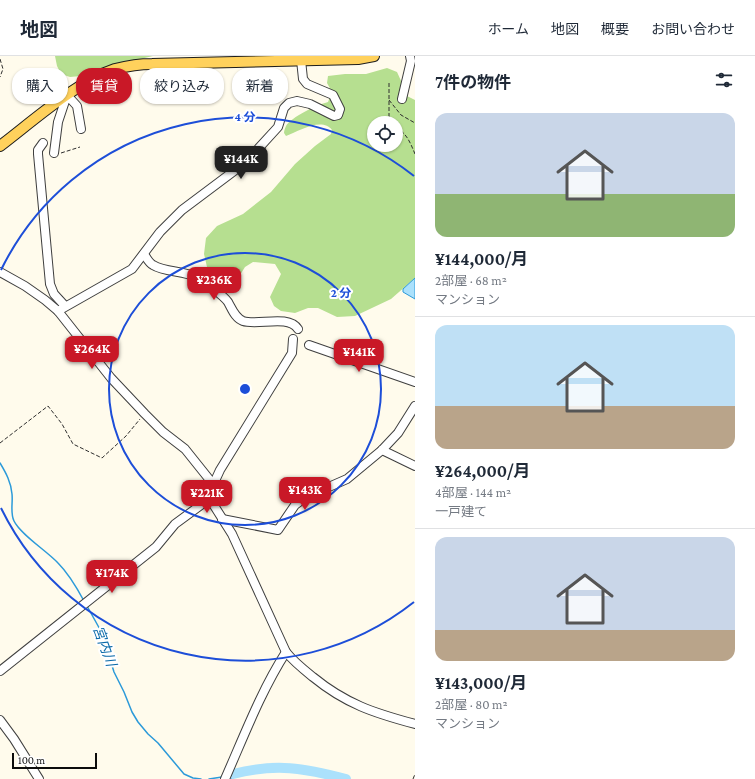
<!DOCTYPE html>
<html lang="ja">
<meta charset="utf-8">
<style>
body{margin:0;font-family:"Crimson Pro","Noto Sans JP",serif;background:#f6f6f7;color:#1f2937;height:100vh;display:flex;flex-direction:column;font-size:15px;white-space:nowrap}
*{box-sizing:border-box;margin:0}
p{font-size:13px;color:#747a83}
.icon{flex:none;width:22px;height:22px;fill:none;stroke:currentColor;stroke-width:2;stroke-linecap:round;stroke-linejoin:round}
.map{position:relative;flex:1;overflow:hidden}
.side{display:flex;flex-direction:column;background:#fff;width:340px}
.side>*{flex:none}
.hud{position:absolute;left:12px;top:12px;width:343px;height:36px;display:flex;gap:8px}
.controls{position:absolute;left:367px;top:60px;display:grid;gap:8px}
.controls a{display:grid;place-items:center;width:36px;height:36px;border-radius:50%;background:#fff;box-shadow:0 1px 3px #0004;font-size:20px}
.scale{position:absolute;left:12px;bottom:10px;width:85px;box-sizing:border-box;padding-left:4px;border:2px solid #0c0c0c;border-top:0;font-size:11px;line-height:14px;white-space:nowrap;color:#0c0c0c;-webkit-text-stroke:3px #fff;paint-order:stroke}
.price{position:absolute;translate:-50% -34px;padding:0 9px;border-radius:8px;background:#c91827;color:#fff;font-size:13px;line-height:26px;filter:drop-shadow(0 1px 2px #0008)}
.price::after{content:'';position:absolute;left:50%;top:24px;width:12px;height:9px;margin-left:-6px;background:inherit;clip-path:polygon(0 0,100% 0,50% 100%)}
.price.active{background:#222;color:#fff}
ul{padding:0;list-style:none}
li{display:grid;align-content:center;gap:8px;height:212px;padding:0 20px}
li+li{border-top:1px solid #e0e1e3}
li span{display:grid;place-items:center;height:124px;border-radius:12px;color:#555}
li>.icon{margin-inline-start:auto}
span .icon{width:72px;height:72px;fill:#fffc;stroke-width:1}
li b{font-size:17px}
h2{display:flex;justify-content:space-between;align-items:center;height:48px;padding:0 20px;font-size:17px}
.chip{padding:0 14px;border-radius:16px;background:#fff;box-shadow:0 1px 3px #0004;font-size:14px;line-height:36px}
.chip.active{background:#c91827;color:#fff}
header{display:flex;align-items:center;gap:24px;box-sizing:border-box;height:56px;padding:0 20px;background:#fff;border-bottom:1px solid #e0e1e3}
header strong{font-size:19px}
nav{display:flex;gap:22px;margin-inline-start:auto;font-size:14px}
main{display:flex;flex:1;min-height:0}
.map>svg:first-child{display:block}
.forest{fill:#b6df90;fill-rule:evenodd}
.water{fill:#abe1fc;stroke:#2c9ad9}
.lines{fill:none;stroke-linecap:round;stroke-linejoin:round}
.stream{stroke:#2c9ad9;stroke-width:1.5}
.river{stroke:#abe1fc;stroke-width:10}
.minor-casing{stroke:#3f3f3f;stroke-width:10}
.major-casing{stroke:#1d1d1d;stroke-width:12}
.path{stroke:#2e2e2e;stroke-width:1;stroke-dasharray:4 2;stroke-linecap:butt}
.minor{stroke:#fff;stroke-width:8}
.major{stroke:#ffd15c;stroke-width:10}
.ring{fill:none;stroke:#1d4ed8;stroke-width:2}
.labels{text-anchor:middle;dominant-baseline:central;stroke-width:4;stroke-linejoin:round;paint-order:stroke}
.water-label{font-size:14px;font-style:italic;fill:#0b6aa9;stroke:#fff}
.centre{fill:#1d4ed8;stroke:#fff;stroke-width:2}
.ring-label{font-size:12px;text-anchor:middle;font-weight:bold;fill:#1d4ed8;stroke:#fff;stroke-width:4;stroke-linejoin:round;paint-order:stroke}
</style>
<header>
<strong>地図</strong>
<nav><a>ホーム</a><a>地図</a><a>概要</a><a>お問い合わせ</a></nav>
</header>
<main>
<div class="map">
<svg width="415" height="723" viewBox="0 0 415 723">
<rect width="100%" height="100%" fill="#fffbec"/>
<!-- forest -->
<g class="forest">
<path d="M55 0H153L103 12 81 20 70 21 61 18 57 10Z"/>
<path d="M387 12 397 16 402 27 405 39 415 44V222L391 243 355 260 337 261 318 252H308L295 257 281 255 274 250 270 241 281 218 275 208 253 206 245 211 240 219 231 224H220L214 221 207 211 204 198 206 182 217 170 243 158 271 136 295 108 315 90 331 78 332 74C322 61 299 75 286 80L284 77C284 75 285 72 286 70 291 61 317 49 328 46L332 36 327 27 328 20 345 18H366ZM374 67H396V89H374Z"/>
</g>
<!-- water -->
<path class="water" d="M415 222V243L403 236V233Z"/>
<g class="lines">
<!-- stream -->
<g class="stream">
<path d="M0 407C6 417 11 426 12 438 13 447 10 457 14 465 21 479 47 495 58 507 69 518 77 532 84 545"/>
<path d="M87 550 102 577 114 616 124 636 132 656 138 666 148 678 158 687 184 718 193 722 201 723"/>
<path d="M209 723 222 721"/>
<path d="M231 723 233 718"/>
</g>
<!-- river -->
<path class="river" d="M233 718C276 707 304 712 346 723"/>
<!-- minor casing -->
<g class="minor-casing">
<g id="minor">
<path d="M402 43 411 5 410 0"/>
<path d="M43 87 38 94V98L50 228 54 238 65 250"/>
<path d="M54 97 58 66 67 39 77 50 81 73"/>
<path d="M144 198C146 201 149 207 153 209 166 217 185 214 197 222 206 227 223 239 228 246 232 253 235 262 243 265 258 270 288 258 298 273"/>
<path d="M0 216 25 230 45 244 58 255 111 322 145 358 163 376 185 393 213 428"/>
<path d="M58 255 132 213 160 176 182 154 246 106 278 71 284 52 289 47 297 45 310 48 334 60 338 59 340 53 333 39 307 28 303 23 301 4"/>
<path d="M293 283 292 297 220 414 208 440 232 478 286 596C294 606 303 613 313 621 346 648 374 657 415 668"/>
<path d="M309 289 415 326"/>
<path d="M382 394 415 410"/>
<path d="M222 463 278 474 295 449 306 441 347 423 382 394 398 377 415 350"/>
<path d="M0 615 156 491 175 468 209 443"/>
<path d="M0 664 14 683 39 723"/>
<path d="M225 723C244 680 261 635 286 596"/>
</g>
</g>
<!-- major casing -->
<g class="major-casing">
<path id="major" d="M0 90C33 65 76 26 115 13 127 10 139 8 152 8L358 3 374 0"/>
</g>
<!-- path -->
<g class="path">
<path d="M0 3 3 13 0 21"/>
<path d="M389 27V60L391 67"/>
<path d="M389 44 401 59 415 67"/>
<path d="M396 71C407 78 410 86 415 98"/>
<path d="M61 97 80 91"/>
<path d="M0 387 48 350 62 368 73 388 102 402 126 380 140 363"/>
<path d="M413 723 415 718"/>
</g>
<!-- minor -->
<use href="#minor" class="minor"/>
<!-- major -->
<use href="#major" class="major"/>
</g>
<!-- distance rings -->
<g class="ring">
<circle cx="245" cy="333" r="136"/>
<path d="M414 546A272 272 0 0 1 1 452M1 214A272 272 0 0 1 414 120"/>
</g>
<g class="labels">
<!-- water labels -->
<g class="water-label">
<text transform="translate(105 590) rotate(70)">宮内川</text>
</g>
</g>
<circle cx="245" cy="333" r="6" class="centre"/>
<g class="ring-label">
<text x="245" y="65">4 分</text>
<text x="341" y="241">2 分</text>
</g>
</svg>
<div class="controls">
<a><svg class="icon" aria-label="locate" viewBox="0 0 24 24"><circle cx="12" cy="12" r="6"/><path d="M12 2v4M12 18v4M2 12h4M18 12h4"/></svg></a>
</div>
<div class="scale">100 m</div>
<b class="price active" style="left:241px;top:124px">¥144K</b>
<b class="price" style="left:214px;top:245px">¥236K</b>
<b class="price" style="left:92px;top:314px">¥264K</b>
<b class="price" style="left:359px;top:317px">¥141K</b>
<b class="price" style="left:305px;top:455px">¥143K</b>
<b class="price" style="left:207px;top:458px">¥221K</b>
<b class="price" style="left:112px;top:538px">¥174K</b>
<div class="hud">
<a class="chip">購入</a>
<a class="chip active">賃貸</a>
<a class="chip">絞り込み</a>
<a class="chip">新着</a>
</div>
</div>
<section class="side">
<h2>7件の物件<svg class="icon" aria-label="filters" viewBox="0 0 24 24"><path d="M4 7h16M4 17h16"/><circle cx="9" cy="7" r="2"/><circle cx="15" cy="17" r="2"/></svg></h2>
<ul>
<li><span style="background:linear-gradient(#c9d6e8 65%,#8fb573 0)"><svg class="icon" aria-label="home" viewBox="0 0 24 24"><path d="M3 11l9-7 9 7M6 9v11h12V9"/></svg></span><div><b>¥144,000/月</b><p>2部屋 · 68 m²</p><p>マンション</p></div></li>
<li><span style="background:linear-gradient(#bfe0f5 65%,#b9a48a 0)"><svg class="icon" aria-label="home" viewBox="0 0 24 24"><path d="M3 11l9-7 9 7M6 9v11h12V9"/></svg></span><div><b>¥264,000/月</b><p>4部屋 · 144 m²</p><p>一戸建て</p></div></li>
<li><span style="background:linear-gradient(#c9d6e8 75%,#b9a48a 0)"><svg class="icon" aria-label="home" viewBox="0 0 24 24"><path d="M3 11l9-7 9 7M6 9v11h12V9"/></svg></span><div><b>¥143,000/月</b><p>2部屋 · 80 m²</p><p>マンション</p></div></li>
</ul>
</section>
</main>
